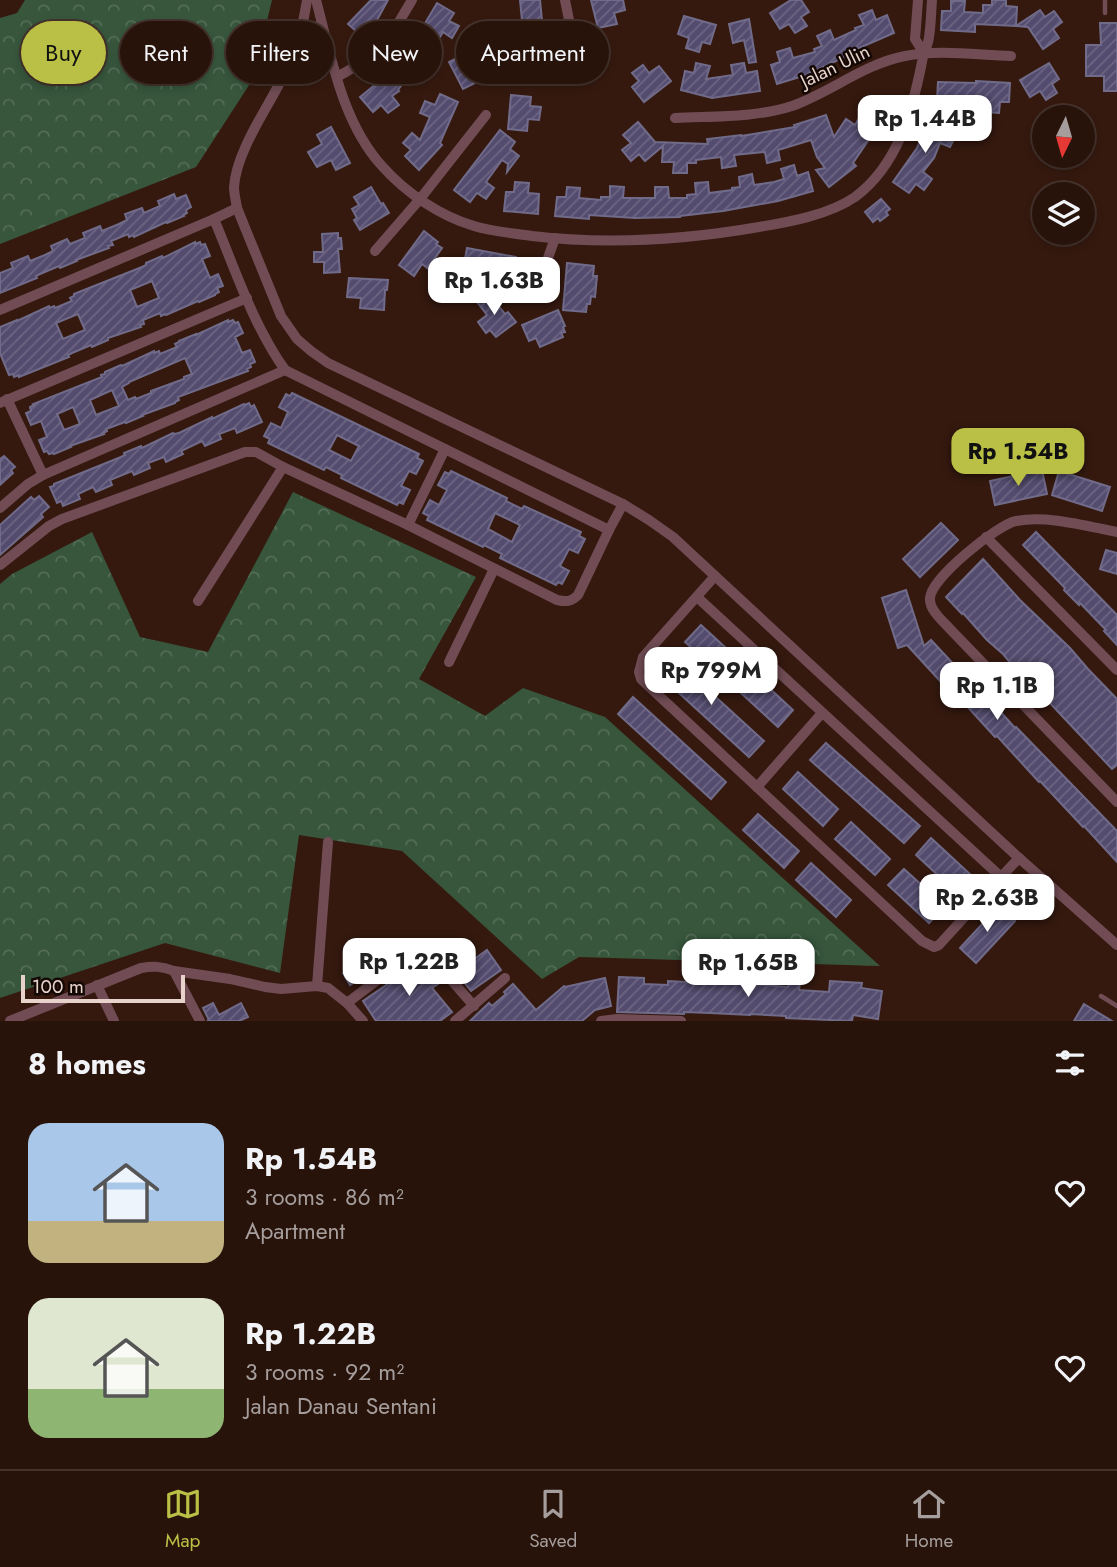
<!DOCTYPE html>
<meta charset="utf-8">
<style>
body{margin:0;font-family:Jost,sans-serif;background:#301c14;color:#f1f3f6;height:100vh;display:flex;flex-direction:column;font-size:26px;white-space:nowrap}
*{box-sizing:border-box;margin:0}
p{font-size:23px;color:#a59e9d}
.icon{flex:none;width:38px;height:38px;fill:none;stroke:currentColor;stroke-width:2;stroke-linecap:round;stroke-linejoin:round}
.map{position:relative;height:1021px;overflow:hidden}
.details{display:flex;flex-direction:column;background:#28130b;flex:1}
.details>*{flex:none}
.top-card{position:absolute;left:21px;top:21px;width:700px;height:63px;display:flex;gap:14px}
.needle{width:46px;rotate:185deg}
.tools{position:absolute;left:1032px;top:105px;display:grid;gap:14px}
.tools a{display:grid;place-items:center;width:63px;height:63px;border-radius:50%;background:#28130b;box-shadow:0 4px 10px #0003,0 0 0 2px #44322c;font-size:35px}
.scale{position:absolute;left:21px;bottom:18px;width:164px;box-sizing:border-box;padding-left:7px;border:4px solid #e7d3cc;border-top:0;font-size:19px;line-height:24px;white-space:nowrap;color:#e7d3cc;-webkit-text-stroke:5px #140804;paint-order:stroke}
.price{position:absolute;translate:-50% -60px;padding:0 16px;border-radius:14px;background:#fff;color:#222;font-size:23px;line-height:46px;filter:drop-shadow(0 2px 4px #0008)}
.price::after{content:'';position:absolute;left:50%;top:42px;width:21px;height:16px;margin-left:-10px;background:inherit;clip-path:polygon(0 0,100% 0,50% 100%)}
.price.selected{background:#bac045;color:#111}
ul{padding:0;list-style:none}
li{display:flex;align-items:center;gap:21px;height:175px;padding:0 28px}
li span{display:grid;place-items:center;flex:none;width:196px;height:140px;border-radius:21px;color:#555}
li>.icon{margin-inline-start:auto}
span .icon{width:84px;height:84px;fill:#fffc;stroke-width:1}
li b{font-size:30px}
h2{display:flex;justify-content:space-between;align-items:center;height:84px;padding:0 28px;font-size:30px}
.chip{padding:0 24px;border-radius:32px;background:#28130b;box-shadow:0 4px 10px #0003,0 0 0 2px #44322c;font-size:24px;line-height:63px}
.chip.selected{background:#bac045;color:#111}
.tabs{display:flex;justify-content:space-around;align-items:center;height:98px;border-top:2px solid #44322c;background:#28130b;font-size:19px;color:#a59e9d}
.tabs a{display:grid;justify-items:center;gap:4px}
.tabs .selected{color:#bac045}
.map>svg:first-child{display:block}
.forest{fill:url(#forest-crowns)}
.building{fill:url(#building-hatch);stroke:#716b8a;stroke-width:2;fill-rule:evenodd}
.lines{fill:none;stroke-linecap:round;stroke-linejoin:round}
.lane{stroke:#714c55;stroke-width:4.5}
.street{stroke:#714c55;stroke-width:10}
.labels{text-anchor:middle;dominant-baseline:central;stroke-width:5;stroke-linejoin:round;paint-order:stroke}
.street-label{font-size:19px;fill:#e7d3cc;stroke:#140804}
</style>
<div class="map">
<svg width="1117" height="1021" viewBox="0 0 1117 1021">
<defs>
<pattern id="forest-crowns" width="20" height="18" patternUnits="userSpaceOnUse" patternTransform="scale(1.75)"><rect width="20" height="18" fill="#37563c"/><path d="M2 6a3 3 0 1 1 6 0M12 15a3 3 0 1 1 6 0" fill="none" stroke="#546d57"/></pattern>
<pattern id="building-hatch" width="6" height="6" patternUnits="userSpaceOnUse" patternTransform="scale(1.75)"><rect width="6" height="6" fill="#544c6f"/><path d="M-1 1l2-2M0 6l6-6M5 7l2-2" fill="none" stroke="#6d6582"/></pattern>
</defs>
<rect width="100%" height="100%" fill="#35190f"/>
<!-- forest -->
<g class="forest">
<path d="M25 0H272L253 79 196 167 0 244V18L17 13Z"/>
<path d="M293 492 476 577 419 679 485 716 523 688 605 717 880 966 579 957 542 979 402 851 299 835 280 973 165 943 0 998V584L12 574 92 532 140 637 208 652Z"/>
</g>
<!-- building -->
<g class="building">
<path d="M371 0H388L377 20 378 21 370 29 365 24 357 32 348 24Z"/>
<path d="M520 0H540L544 41 524 43 523 34 513 35 511 22 522 20Z"/>
<path d="M591 0H623L625 10 614 13 617 24 598 28Z"/>
<path d="M791 0H801L809 12 801 17 807 26 795 33 789 24 780 29 770 13Z"/>
<path d="M992 0H1006V6L1017 7 1016 26 975 24V32L941 30 942 11H951V1H965L964 12 983 13V5H992Z"/>
<path d="M437 3 454 13 449 21 459 26 452 38 443 32 437 42H436L422 59 430 66 422 76 413 70 398 90 399 91 392 96 399 105 388 113 381 105 373 112 360 97 394 69 391 67 412 40 414 42Z"/>
<path d="M872 10 876 20 887 15 894 33 852 51 853 53 806 75 777 84 771 65 780 62 777 52 790 48 793 58 815 52 814 49 822 46 817 36 830 30 834 40 856 30 855 28 864 25 859 15Z"/>
<path d="M1040 10 1045 17 1054 11 1062 22 1053 29 1059 38 1043 49 1028 27 1016 26Z"/>
<path d="M684 16 716 25 710 44 702 42 699 52 686 48 689 38 678 34Z"/>
<path d="M749 19 756 62 749 63 744 40 733 43 729 24Z"/>
<path d="M1100 23H1117V91H1104V76H1086V45H1101Z"/>
<path d="M597 37 604 55 596 58 599 68 587 73 583 63 572 66 565 48Z"/>
<path d="M461 56 466 65 476 60 485 78 463 89 449 62Z"/>
<path d="M696 63 710 66 706 79 733 75 731 65 744 63 746 73 757 71 760 91 712 98 681 90 685 71 694 73Z"/>
<path d="M1049 63 1059 79 1052 84 1057 93 1046 100 1040 91 1030 97 1020 80Z"/>
<path d="M643 65 649 73 659 66 671 81 644 102 632 87 639 81 632 73Z"/>
<path d="M976 81 1010 83 1009 102H1000L999 113 986 112V103L962 102 961 113 948 112V102L937 101 938 82 976 83Z"/>
<path d="M440 94 458 102 440 143 442 145 419 170 405 156 411 150 403 143 412 133 420 140 430 117 420 113 425 101 435 105Z"/>
<path d="M511 95 531 97 530 106 541 107 539 120 528 119 527 131 508 129Z"/>
<path d="M826 115 834 137 846 119 855 125 861 115 878 126 853 163 856 166 829 187 816 170 825 168 817 157 811 140 778 150 780 160 767 163 765 152 734 155 736 166 722 168 721 157 696 160V163H687V173H673L674 162H662L663 146 645 161 639 154 631 161 622 150 631 143 623 135 638 122 655 142 708 144 707 139 741 135V136L795 127 794 125Z"/>
<path d="M931 115 949 122 945 131 956 135 950 147 940 143 934 158 923 172 932 179 924 190 916 184 909 193 893 182 917 148Z"/>
<path d="M331 127 350 163 336 170 331 160 317 167 308 152 322 144 317 135Z"/>
<path d="M500 130 515 142 510 149 519 156 507 172 508 164 502 160 486 182 494 188 486 199 477 193 470 202 454 190Z"/>
<path d="M794 165 797 176 808 172 813 191 778 201 723 211 680 216V217L635 218 589 215V219L555 216 557 197H566L567 187 580 188 579 198 601 200V197H610V186L624 187 623 198H655V187H668L669 198H687V195L696 194 695 183 708 182 709 193 732 190V188L740 187 739 177 752 174 754 185 774 182 784 179 781 169Z"/>
<path d="M515 182 529 183 528 193 539 194 538 214 504 211 506 192H514Z"/>
<path d="M371 187 381 204 383 203 389 213 360 230 354 220 357 218 352 209 359 205 354 197Z"/>
<path d="M174 194 176 199 186 195 191 207 186 210 187 213 183 215 184 216 167 223 166 222 134 237 133 235 129 237 128 234 111 241 113 245 108 246 109 248 76 260 77 261 60 268 59 266 40 274 36 276 37 278 0 293V273L13 268 11 263 28 256 30 261 45 255 53 251 51 246 67 239 70 244 85 238 83 233 100 226 102 231 119 224 127 220 125 214 142 208 144 213 160 206 158 201Z"/>
<path d="M881 199 890 209 886 212 888 215 880 221 878 218 873 222 865 212Z"/>
<path d="M424 231 438 242 436 244 442 248 435 258 437 260 430 270 422 264 414 276 399 265Z"/>
<path d="M338 233V238H341L342 249H338L340 272 324 273V262H314V252H323L322 234Z"/>
<path d="M195 242V244L200 242 201 245 205 244 210 256 202 259 210 278 218 274 223 286 217 288 219 292 215 294V295L199 302 198 301 166 315 165 314 161 316 160 313 143 320 144 324 140 325 141 327 108 338V340L92 347 91 345 72 353 68 355 69 357 19 377V375L14 377 13 374 9 375 0 353V327L17 320V321L49 306 50 308 54 306 55 308 72 301 70 298 74 296V294L142 267 146 265V263L162 256 163 258ZM152 281 159 298 137 307 130 290ZM78 314 85 330 63 339 56 323Z"/>
<path d="M467 248 516 257 513 275 508 274 506 284 462 276Z"/>
<path d="M567 263 594 266 593 276H597L595 297 591 296 590 304H587L586 312 563 310Z"/>
<path d="M349 278 388 280 387 290H385L384 310 360 308 361 298 347 297Z"/>
<path d="M488 293 505 314 508 312 516 322 496 337 490 330 486 333 478 322 487 315 477 302Z"/>
<path d="M558 310 565 326 563 327 565 332 561 333 563 337 540 347 536 338 529 341 522 325Z"/>
<path d="M228 320V322L233 320 235 323 238 322 243 333 235 337 242 353 250 350 255 362 250 364 251 367 247 369 248 371 178 397 179 400 175 402V403L142 415 143 416 126 423 125 422 106 429 107 431 103 433 104 434 70 446 71 447 54 454 53 453 49 454 47 451 44 452 39 440 47 437 41 421 31 425 26 413 31 411 30 407 34 405 33 404 102 377 101 375 105 374V372L121 365 122 366 154 351V353L159 351 160 354 177 347 175 344 179 342V341L196 334V335ZM185 358 192 374 184 377V379L151 391V393L136 399 135 397 128 400 122 387 129 383V382ZM112 390 119 406 96 415 90 400ZM73 407 80 424 64 430 57 414Z"/>
<path d="M292 393 419 454 417 458 423 461 416 474 409 471 401 486 410 490 403 504 399 502 397 505 341 478 342 475 326 467 324 470 268 443 270 439 264 436 271 423 281 428 288 412 279 407 286 394 290 396ZM337 435 359 446 351 461 329 450Z"/>
<path d="M249 403 251 407 254 405 262 422 237 433 235 428 219 434 221 439 205 446 202 441 181 451 183 454 166 462 164 457 148 463 150 468 134 475 132 471 110 480 112 485 96 492 93 487 78 494 80 499 63 506 61 501 57 503 50 487 54 486V484L121 457 125 455 124 453 141 446 142 448 173 433 174 434 179 433 212 417V419L244 404 245 405Z"/>
<path d="M4 456 15 467 11 470 13 473 0 485V459Z"/>
<path d="M1042 470 1047 494 995 505 990 481Z"/>
<path d="M451 471 507 498 506 501 522 509 524 506 581 532 579 536 585 539 578 553 569 549 560 566 569 571 562 584 558 582 556 585 500 558 502 554 484 545 483 547 427 520 429 516 423 513 430 500 439 505 447 490 438 485 445 472 449 474ZM495 513 520 525 512 542 488 529Z"/>
<path d="M1059 471 1110 487 1102 511 1052 495Z"/>
<path d="M39 496 49 507 41 514 43 517 0 555V525L31 497 34 500Z"/>
<path d="M941 523 958 540 920 577 903 559Z"/>
<path d="M1036 532 1117 615V645L1104 631 1106 630 1080 603 1079 605 1064 590 1065 588 1023 545Z"/>
<path d="M1106 550 1117 553V574L1100 569Z"/>
<path d="M983 559 1020 600 1070 648 1088 669 1117 699V765L1112 769 1048 701 1047 702 1024 677 1023 678 1003 654 987 640 963 613 962 614 946 597Z"/>
<path d="M906 590 924 646 931 640 972 684 974 682 1015 728 1016 727 1117 831V862L1084 826 1083 827 1040 781 1039 782 997 736 995 737 954 692 952 694 907 645 898 648 882 598Z"/>
<path d="M701 625 793 710 778 727 685 642Z"/>
<path d="M672 657 764 741 749 757 657 673Z"/>
<path d="M633 697 726 782 711 799 618 714Z"/>
<path d="M826 743 920 826 904 843 810 760Z"/>
<path d="M798 772 838 809 823 826 783 789Z"/>
<path d="M758 814 799 851 784 868 743 830Z"/>
<path d="M851 822 890 859 875 875 835 839Z"/>
<path d="M931 838 971 875 956 892 916 855Z"/>
<path d="M811 863 851 900 836 917 796 880Z"/>
<path d="M904 869 945 906 929 923 888 885Z"/>
<path d="M999 906 1015 921 976 963 960 948Z"/>
<path d="M487 950 501 970 471 991 456 972Z"/>
<path d="M420 960 438 984 432 988 452 1012 440 1021H376L363 1001 392 981 391 979 409 965Z"/>
<path d="M359 963 367 974 350 985 343 973Z"/>
<path d="M619 977 644 978V984L668 985V981L687 982V977L753 982 752 984 788 987V982L800 983 799 990 829 992 830 981 862 983 861 988 882 991 878 1019 853 1015 852 1021 786 1018V1016L750 1014V1015L710 1013 684 1012V1014L617 1012Z"/>
<path d="M605 978 611 1006 595 1010 582 1021H470L489 1003 492 1006 506 994 504 992 513 984 536 1010 564 986 565 987Z"/>
<path d="M213 1003 219 1015 241 1003 248 1017 239 1021H207L209 1020 203 1008Z"/>
<path d="M1084 1004 1112 1021H1074Z"/>
</g>
<g class="lines">
<!-- lane -->
<g class="lane">
<path d="M1105 13V0"/>
<path d="M1101 996 1117 1006"/>
</g>
<!-- street -->
<g class="street">
<path d="M307 0C304 18 301 36 294 53 279 94 237 144 234 187 234 194 236 201 237 208L281 316 297 339 311 351 328 363 623 504 649 520 673 537 1019 858 1117 945"/>
<path d="M316 0C331 56 342 122 382 166 406 193 440 216 474 226 493 232 513 233 532 236 608 245 684 240 759 227 789 222 829 215 855 197 898 165 912 112 922 62 923 54 928 46 929 37 931 25 931 12 932 0"/>
<path d="M565 0 569 20"/>
<path d="M918 0 915 39 924 53"/>
<path d="M301 30 322 25"/>
<path d="M337 77C352 68 368 61 380 48 393 35 402 16 412 0"/>
<path d="M675 118C713 116 755 118 792 106 831 92 864 64 905 56 939 49 977 55 1011 56"/>
<path d="M237 208 214 219C235 269 253 325 285 370L609 530"/>
<path d="M375 251 420 199 486 115"/>
<path d="M534 298 555 238"/>
<path d="M0 310 214 219"/>
<path d="M7 399 43 475"/>
<path d="M0 403 247 298"/>
<path d="M0 508 28 484 43 475 285 370"/>
<path d="M408 525 445 449"/>
<path d="M1117 532C1086 526 1047 515 1016 521 997 525 931 578 930 598 929 610 943 621 950 629L1117 802"/>
<path d="M986 537 1117 670"/>
<path d="M0 565 49 526 62 519 245 452H256L283 467 408 525 557 600C567 602 571 602 578 595L609 530 623 504"/>
<path d="M715 576 643 657 639 672 641 679 922 941 934 947 939 945 1001 877 1019 858"/>
<path d="M697 597 1001 877"/>
<path d="M198 601 283 467"/>
<path d="M449 662 494 569"/>
<path d="M757 787 822 713"/>
<path d="M174 971 230 979 265 987 281 989 317 986 328 988 347 1003 363 1021"/>
<path d="M97 985 114 1021"/>
<path d="M317 986 328 842"/>
<path d="M347 1003 405 959C414 953 422 950 431 957L474 1006"/>
<path d="M10 1021 141 968C153 966 162 966 174 971L200 1021"/>
<path d="M455 1021 505 978"/>
<path d="M601 1021 617 1019 681 1021"/>
</g>
</g>
<g class="labels">
<!-- street labels -->
<g class="street-label">
<text transform="translate(835 66) rotate(-26)">Jalan Ulin</text>
</g>
</g>
</svg>
<div class="tools">
<a><svg class="needle" viewBox="-14 -14 28 28"><path d="M0-13l5 13h-10z" fill="#e53935"/><path d="M0 13l5-13h-10z" fill="#a59e9d"/></svg></a>
<a><svg class="icon" aria-label="layers" viewBox="0 0 24 24"><path d="M12 4l9 5-9 5-9-5zM3 14l9 5 9-5"/></svg></a>
</div>
<div class="scale">100 m</div>
<b class="price" style="left:925px;top:155px">Rp 1.44B</b>
<b class="price" style="left:494px;top:317px">Rp 1.63B</b>
<b class="price selected" style="left:1018px;top:488px">Rp 1.54B</b>
<b class="price" style="left:711px;top:707px">Rp 799M</b>
<b class="price" style="left:997px;top:722px">Rp 1.1B</b>
<b class="price" style="left:987px;top:934px">Rp 2.63B</b>
<b class="price" style="left:409px;top:998px">Rp 1.22B</b>
<b class="price" style="left:748px;top:999px">Rp 1.65B</b>
<div class="top-card">
<a class="chip selected">Buy</a>
<a class="chip">Rent</a>
<a class="chip">Filters</a>
<a class="chip">New</a>
<a class="chip">Apartment</a>
</div>
</div>
<section class="details">
<h2>8 homes<svg class="icon" aria-label="filters" viewBox="0 0 24 24"><path d="M4 7h16M4 17h16"/><circle cx="9" cy="7" r="2"/><circle cx="15" cy="17" r="2"/></svg></h2>
<ul>
<li><span style="background:linear-gradient(#a9c7e8 70%,#c2b280 0)"><svg class="icon" aria-label="home" viewBox="0 0 24 24"><path d="M3 11l9-7 9 7M6 9v11h12V9"/></svg></span><div><b>Rp 1.54B</b><p>3 rooms · 86 m²</p><p>Apartment</p></div><svg class="icon" aria-label="heart" viewBox="0 0 24 24"><path d="M12 20l-8-8c-3-5 5-10 8-4 3-6 11-1 8 4z"/></svg></li>
<li><span style="background:linear-gradient(#dfe7d0 65%,#8fb573 0)"><svg class="icon" aria-label="home" viewBox="0 0 24 24"><path d="M3 11l9-7 9 7M6 9v11h12V9"/></svg></span><div><b>Rp 1.22B</b><p>3 rooms · 92 m²</p><p>Jalan Danau Sentani</p></div><svg class="icon" aria-label="heart" viewBox="0 0 24 24"><path d="M12 20l-8-8c-3-5 5-10 8-4 3-6 11-1 8 4z"/></svg></li>
</ul>
</section>
<nav class="tabs">
<a class="selected"><svg class="icon" aria-label="map" viewBox="0 0 24 24"><path d="M3 6l6-2 6 2 6-2v14l-6 2-6-2-6 2zM9 4v14M15 6v14"/></svg>Map</a>
<a><svg class="icon" aria-label="saved" viewBox="0 0 24 24"><path d="M7 4h10v16l-5-4-5 4z"/></svg>Saved</a>
<a><svg class="icon" aria-label="home" viewBox="0 0 24 24"><path d="M3 11l9-7 9 7M6 9v11h12V9"/></svg>Home</a>
</nav>
